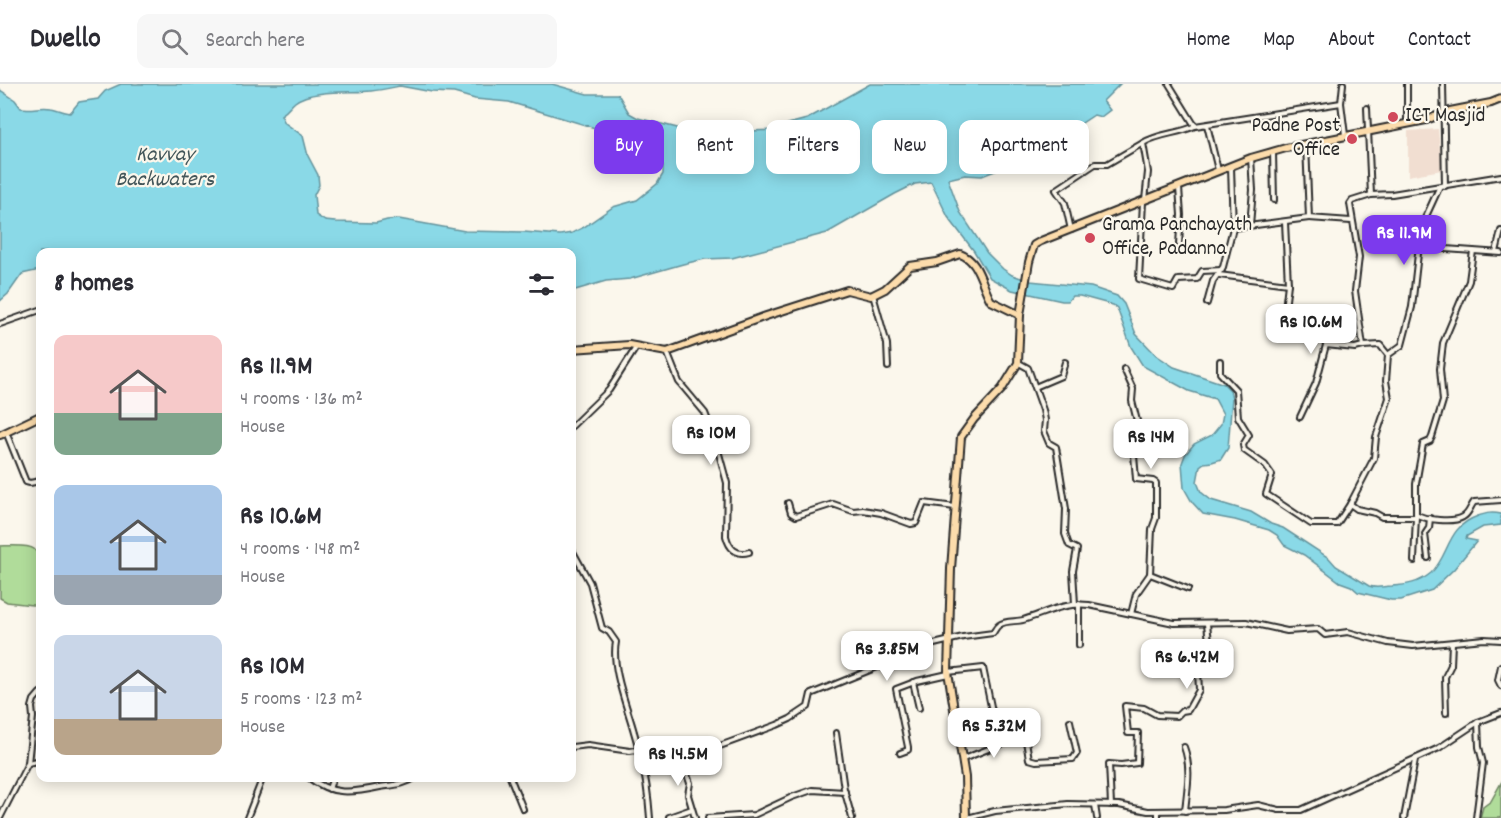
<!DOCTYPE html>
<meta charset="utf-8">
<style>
body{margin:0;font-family:Dekko,sans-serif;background:#f7f7f7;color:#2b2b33;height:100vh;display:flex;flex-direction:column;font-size:22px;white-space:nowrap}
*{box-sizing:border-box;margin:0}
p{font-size:20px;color:#7c7c81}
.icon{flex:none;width:33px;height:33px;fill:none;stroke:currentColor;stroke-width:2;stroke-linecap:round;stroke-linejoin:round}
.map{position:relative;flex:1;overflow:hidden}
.drawer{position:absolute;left:36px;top:164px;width:540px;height:534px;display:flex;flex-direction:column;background:#fff;border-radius:12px;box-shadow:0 3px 15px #0003}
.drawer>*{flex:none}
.top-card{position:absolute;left:594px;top:36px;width:570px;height:54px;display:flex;gap:12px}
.price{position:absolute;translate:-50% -51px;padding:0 14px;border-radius:12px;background:#fff;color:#222;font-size:20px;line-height:39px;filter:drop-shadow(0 2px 3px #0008)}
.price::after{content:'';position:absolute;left:50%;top:36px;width:18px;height:14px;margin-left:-9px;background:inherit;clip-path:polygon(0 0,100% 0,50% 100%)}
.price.active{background:#7c3aed;color:#fff}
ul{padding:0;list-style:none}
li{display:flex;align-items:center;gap:18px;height:150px;padding:0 18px}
li span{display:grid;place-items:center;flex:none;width:168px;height:120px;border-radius:12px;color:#555}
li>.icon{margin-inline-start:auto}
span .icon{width:72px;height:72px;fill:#fffc;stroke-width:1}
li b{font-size:26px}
h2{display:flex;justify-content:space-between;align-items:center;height:72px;padding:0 18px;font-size:26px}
.tag{padding:0 21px;border-radius:12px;background:#fff;box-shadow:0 3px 15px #0003;font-size:21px;line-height:54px}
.tag.active{background:#7c3aed;color:#fff}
header{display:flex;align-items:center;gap:36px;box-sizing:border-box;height:84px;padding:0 30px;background:#fff;border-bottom:2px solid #e1e1e2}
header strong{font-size:28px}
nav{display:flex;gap:33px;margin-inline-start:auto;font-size:21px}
.search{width:420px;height:54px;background:#f7f7f7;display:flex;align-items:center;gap:15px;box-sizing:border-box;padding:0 21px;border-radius:12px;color:#7c7c81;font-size:22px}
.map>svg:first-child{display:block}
.built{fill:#f1ded1}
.green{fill:#b0dc9a;stroke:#6e8462;stroke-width:1.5}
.water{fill:#8ad9e7;stroke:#64939c;stroke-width:1.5;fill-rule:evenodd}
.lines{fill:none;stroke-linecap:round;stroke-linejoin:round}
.minor-casing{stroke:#2b2b2b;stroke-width:8}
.major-casing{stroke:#2b2b2b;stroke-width:10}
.minor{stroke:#fbf7ec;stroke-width:4}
.major{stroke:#fcdcac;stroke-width:6}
.poi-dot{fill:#d1495b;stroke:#fbf7ec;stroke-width:2}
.labels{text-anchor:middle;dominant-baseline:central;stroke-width:4.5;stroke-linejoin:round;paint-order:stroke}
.poi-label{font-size:21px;fill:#2b2b2b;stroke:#fbf7ec;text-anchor:start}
.water-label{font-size:22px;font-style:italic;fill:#43565a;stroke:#fbf7ec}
</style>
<header>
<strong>Dwello</strong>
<div class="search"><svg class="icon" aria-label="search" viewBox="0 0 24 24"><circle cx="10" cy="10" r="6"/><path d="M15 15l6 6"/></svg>Search here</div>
<nav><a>Home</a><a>Map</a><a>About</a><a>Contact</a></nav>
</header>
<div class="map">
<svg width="1501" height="734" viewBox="0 0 1501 734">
<rect width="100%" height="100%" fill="#fbf7ec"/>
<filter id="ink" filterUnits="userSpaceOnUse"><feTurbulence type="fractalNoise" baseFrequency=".0167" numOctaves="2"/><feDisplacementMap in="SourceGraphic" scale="12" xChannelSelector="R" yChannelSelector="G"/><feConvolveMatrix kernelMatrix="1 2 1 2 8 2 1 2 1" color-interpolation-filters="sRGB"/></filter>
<g filter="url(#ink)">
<!-- built -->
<path class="built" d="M1438 45 1442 86 1408 92V47Z"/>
<!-- green -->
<g class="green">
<path d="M0 462C7 462 28 460 34 465 46 477 41 506 40 522L7 518 0 514Z"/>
<path d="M1501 699V734H1480L1483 723 1491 717Z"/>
</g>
<!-- water -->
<path class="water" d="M121 0H552L587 10H618L629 29 638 34 713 53H724L746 47 779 46 788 40 807 35 870 0H1120L1103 17 1110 26 1101 33 1094 31 1079 41 1082 49 1059 67 1054 60 1019 71 1000 85 982 92 965 91 948 95 960 128 987 169 1003 185 1012 191 1030 197 1091 203 1117 212 1124 220 1136 250 1156 271 1174 283 1224 300 1230 306 1232 314 1228 364 1221 375 1212 378 1204 379 1200 382 1197 398 1201 408 1211 416 1251 428 1271 440 1283 444 1329 474 1336 482 1369 502C1377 505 1383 502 1392 502 1407 501 1419 499 1431 489 1450 471 1446 443 1478 432 1487 429 1492 428 1501 430V441L1483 443 1467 452 1466 455 1477 457 1454 485 1432 506 1401 516H1391L1358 508 1351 502 1340 498 1304 471 1284 461 1277 451 1269 446 1235 436 1203 430 1192 418 1184 404 1182 379 1185 371 1194 360 1212 351 1221 340 1223 330 1215 315 1189 307 1143 282 1131 263 1117 224 1113 221 1080 212H1072L1068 217H1062L1012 206 990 194 974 167 948 133 931 98 915 100 895 110 827 149 732 174 705 175 683 180 630 195 606 197 572 207V168H40V186L22 190 8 210 0 217V6L15 16 21 24C32 26 41 22 51 24 57 25 63 28 70 29L79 18 98 15 105 7ZM400 2 432 8 454 9 475 15 509 18 615 50C638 51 634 58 650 68L651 72 663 81V90L657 100 637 116 613 123 584 143 572 149 560 151 524 148 465 147 399 135 387 136 376 139 335 138 325 137 316 131 314 111 319 101 318 91 308 72 303 52 285 39 281 31C289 26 290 22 295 18 311 5 352 9 371 7 381 6 390 4 400 2Z"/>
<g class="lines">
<!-- minor casing -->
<g class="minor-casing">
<g id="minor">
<path d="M1169 0 1195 42 1341 19 1343 0"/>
<path d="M1407 0V39"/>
<path d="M1443 0 1445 102"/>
<path d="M1341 19 1345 51"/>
<path d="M1367 24 1371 111"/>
<path d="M1207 41 1218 86"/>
<path d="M1306 60 1309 134 1351 137"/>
<path d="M1273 68 1274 116"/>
<path d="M1231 83 1233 144"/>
<path d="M1179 104 1181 131 1179 160"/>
<path d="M1145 116 1148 88 1143 59C1159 49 1179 50 1195 42"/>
<path d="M1143 118 1139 195 1173 205 1178 196 1197 195 1202 187 1222 186"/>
<path d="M1250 141 1253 106 1251 74"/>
<path d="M1071 146 1065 119 1056 106 1095 80H1107L1143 59"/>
<path d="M1418 163 1501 169"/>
<path d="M1473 167 1469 197 1443 259 1440 285 1443 317 1432 353 1430 357 1423 360 1416 400V430C1425 436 1453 439 1463 433 1469 430 1470 423 1474 418L1501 416"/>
<path d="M1496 168 1501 147"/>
<path d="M1219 191 1288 200"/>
<path d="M873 211 887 260 888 283"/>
<path d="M1207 219 1213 197 1223 183 1233 144 1309 134"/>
<path d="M1284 233 1288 200 1285 138"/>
<path d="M0 240 40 226"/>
<path d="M667 268 679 298 705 329 715 355 727 399 726 452C729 464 736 472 749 468"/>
<path d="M1388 271 1402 261 1412 223 1421 143 1439 104"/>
<path d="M1220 277V289L1236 306 1238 333 1249 351 1243 361 1244 366 1265 381 1272 391 1266 410 1311 440H1337L1350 420 1374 374 1376 353 1389 314 1386 297 1388 271 1380 261 1363 262 1355 207 1359 173 1350 120 1352 117 1371 111 1392 110 1501 92"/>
<path d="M1019 279 1028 284 1043 326 1045 336 1044 347 1049 359 1056 363 1066 425 1065 450 1069 461 1077 465 1073 487 1075 520"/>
<path d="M1124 285 1133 305 1132 317 1139 345V357L1134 371 1136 395 1153 397 1156 399V434L1152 445 1150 490"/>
<path d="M1035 303 1061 292 1065 278"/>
<path d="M1300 333 1316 299 1326 261 1355 264 1363 262"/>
<path d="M572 342 609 306 637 262"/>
<path d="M6 348 26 398 30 399 40 397"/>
<path d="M788 419 791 429 796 432 833 420 853 427 863 426 881 429 911 440 916 439 924 419 955 423"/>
<path d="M1350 420 1357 425 1375 429 1382 433H1416"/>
<path d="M572 466 590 499 602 544 609 548 616 558C611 584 627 622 634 648 643 676 648 705 650 734"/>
<path d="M1428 474 1425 450 1429 444 1430 434"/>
<path d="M1414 477 1416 432"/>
<path d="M1131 530 1136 510 1150 490 1188 505"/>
<path d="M1079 561V520"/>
<path d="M1501 582 1498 596 1501 602"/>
<path d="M948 588 983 584 999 661"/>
<path d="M913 598 919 624"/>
<path d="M1446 629 1445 593 1451 581 1452 559"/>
<path d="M836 649 844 705 852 734"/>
<path d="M572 663 588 661 630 667 661 662 690 671 698 670 777 641 790 635 808 623 811 610 934 560 963 553 993 549C995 546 996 543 999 541 1005 536 1016 538 1023 536 1046 529 1064 518 1089 521L1174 539 1246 538 1287 547 1318 545 1325 551 1348 548 1388 559 1413 562 1484 555 1501 556"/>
<path d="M1184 663C1192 685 1187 705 1185 727"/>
<path d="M679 669 690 699 688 711 695 734"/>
<path d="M900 669 908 666V663L896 605 917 597 948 590"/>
<path d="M963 675 1006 658 1016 653 1026 657 1029 675 1036 677 1073 675 1077 669 1070 637"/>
<path d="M28 679 40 676"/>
<path d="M308 693C332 712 352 709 380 703 393 701 405 701 416 693"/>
<path d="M510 693 523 725"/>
<path d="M329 705 333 693"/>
<path d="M1095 721 1097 734"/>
<path d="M1111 721 1109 680 1121 681 1137 679 1138 649H1128L1125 622 1144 624 1157 631 1177 632 1182 627 1188 626 1199 606 1198 587C1200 585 1203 583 1206 581 1212 573 1208 549 1207 540"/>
<path d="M1158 727V734"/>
<path d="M669 733 692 725"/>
<path d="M0 734 28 679 33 633 32 623 34 616 40 609"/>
<path d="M247 734 263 693"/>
<path d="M708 734 754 731 792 713 812 706 845 708"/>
<path d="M967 734 995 727 1068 720 1119 721 1148 727 1224 726 1258 721 1279 726H1301L1439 664 1478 638 1501 629"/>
<path d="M1404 734 1415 676"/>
<path d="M1476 734 1483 679 1479 663 1478 638"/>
</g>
</g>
<!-- major casing -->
<g class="major-casing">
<g id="major">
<path d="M572 265 629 261 667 268 766 232 847 206 871 212 885 205 910 182 937 178 960 170C980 177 981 201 991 217L1020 231"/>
<path d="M0 351 40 332"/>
<path d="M966 734 965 693 948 588 951 485 961 353 974 335 1002 305 1018 279 1020 231 1029 178 1034 161 1041 157 1251 74 1286 64 1426 36 1450 27 1491 19 1501 15"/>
</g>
</g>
<!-- minor -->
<use href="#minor" class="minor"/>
<!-- major -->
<use href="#major" class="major"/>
</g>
</g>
<!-- markers -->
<g class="poi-dot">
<circle cx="1393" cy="33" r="6"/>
<circle cx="1352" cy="55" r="6"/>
<circle cx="1090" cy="154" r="6"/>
</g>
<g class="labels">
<!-- poi labels -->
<g class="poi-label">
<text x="1405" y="33">ICT Masjid</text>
<text x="1340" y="43" text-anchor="end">Padne Post<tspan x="1340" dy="24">Office</tspan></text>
<text x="1102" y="142">Grama Panchayath<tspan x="1102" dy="24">Office, Padanna</tspan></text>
</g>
<!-- water labels -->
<g class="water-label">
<text x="165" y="71">Kavvay<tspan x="165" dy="25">Backwaters</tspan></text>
</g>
</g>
</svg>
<b class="price active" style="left:1404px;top:182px">Rs 11.9M</b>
<b class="price" style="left:1311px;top:271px">Rs 10.6M</b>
<b class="price" style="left:711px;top:382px">Rs 10M</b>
<b class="price" style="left:1151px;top:386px">Rs 14M</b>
<b class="price" style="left:887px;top:598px">Rs 3.85M</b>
<b class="price" style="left:1187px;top:606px">Rs 6.42M</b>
<b class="price" style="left:994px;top:675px">Rs 5.32M</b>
<b class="price" style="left:678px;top:703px">Rs 14.5M</b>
<div class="top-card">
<a class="tag active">Buy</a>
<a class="tag">Rent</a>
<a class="tag">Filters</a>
<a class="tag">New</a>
<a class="tag">Apartment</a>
</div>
<section class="drawer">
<h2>8 homes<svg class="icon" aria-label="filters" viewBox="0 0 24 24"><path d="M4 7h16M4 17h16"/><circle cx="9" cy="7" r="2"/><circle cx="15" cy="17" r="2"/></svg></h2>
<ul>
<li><span style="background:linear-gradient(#f6c9c9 65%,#7fa58c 0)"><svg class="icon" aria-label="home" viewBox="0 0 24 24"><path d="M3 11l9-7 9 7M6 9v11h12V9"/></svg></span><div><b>Rs 11.9M</b><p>4 rooms · 136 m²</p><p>House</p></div></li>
<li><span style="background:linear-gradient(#a9c7e8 75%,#9aa5b1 0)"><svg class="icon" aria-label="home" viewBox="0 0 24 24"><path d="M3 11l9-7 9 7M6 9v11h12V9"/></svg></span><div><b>Rs 10.6M</b><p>4 rooms · 148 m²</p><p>House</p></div></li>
<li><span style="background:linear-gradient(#c9d6e8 70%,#b9a48a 0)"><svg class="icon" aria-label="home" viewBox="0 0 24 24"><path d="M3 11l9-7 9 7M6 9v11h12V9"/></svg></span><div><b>Rs 10M</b><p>5 rooms · 123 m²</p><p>House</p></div></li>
</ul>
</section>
</div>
